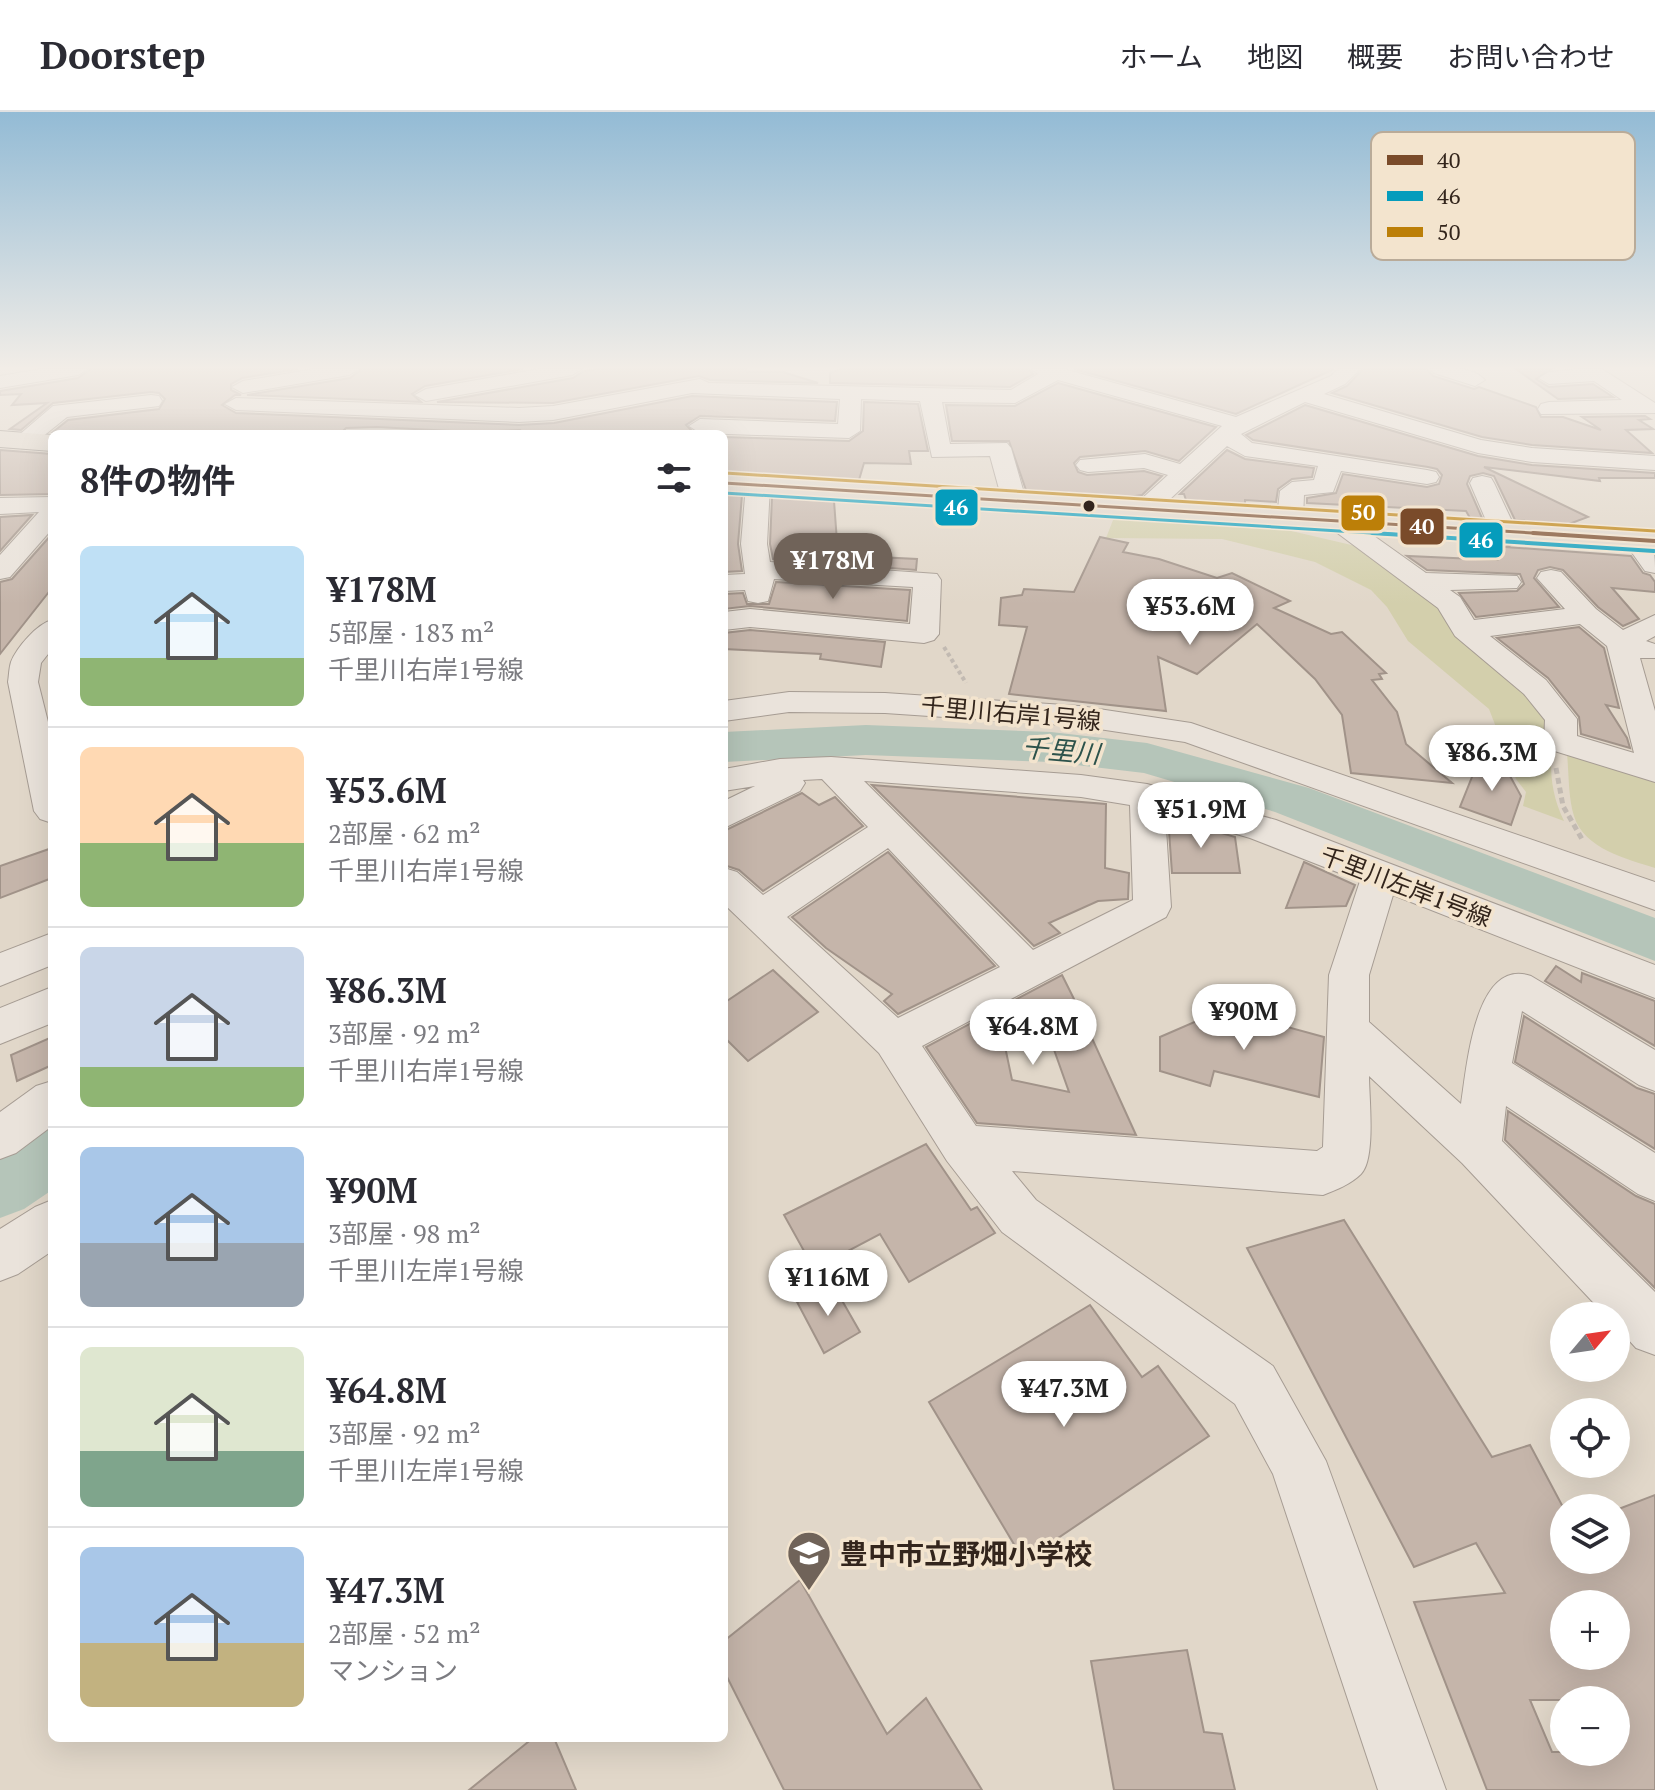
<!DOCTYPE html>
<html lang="ja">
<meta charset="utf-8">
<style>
body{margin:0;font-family:"PT Serif","Noto Sans JP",serif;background:#f2f2f3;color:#2b2b33;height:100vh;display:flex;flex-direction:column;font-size:30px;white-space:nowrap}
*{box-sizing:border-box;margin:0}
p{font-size:26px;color:#7c7c81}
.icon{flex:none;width:44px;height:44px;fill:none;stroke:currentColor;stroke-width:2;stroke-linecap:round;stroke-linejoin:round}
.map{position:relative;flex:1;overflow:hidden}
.panel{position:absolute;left:48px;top:318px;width:680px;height:1312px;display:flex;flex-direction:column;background:#fff;border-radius:12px;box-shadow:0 8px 32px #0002}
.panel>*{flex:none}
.needle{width:52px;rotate:61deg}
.fabs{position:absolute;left:1550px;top:1190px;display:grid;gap:16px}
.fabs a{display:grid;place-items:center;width:80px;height:80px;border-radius:50%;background:#fff;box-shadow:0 8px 32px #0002;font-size:40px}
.price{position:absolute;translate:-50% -68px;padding:0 18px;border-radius:28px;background:#fff;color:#222;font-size:26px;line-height:52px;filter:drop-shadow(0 2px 4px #0008)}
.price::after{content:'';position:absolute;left:50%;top:48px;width:24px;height:18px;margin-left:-12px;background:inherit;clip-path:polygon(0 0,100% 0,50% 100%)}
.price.on{background:#706359;color:#fff}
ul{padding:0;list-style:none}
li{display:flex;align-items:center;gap:24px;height:200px;padding:0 32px}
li+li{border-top:2px solid #e1e1e2}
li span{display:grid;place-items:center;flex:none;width:224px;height:160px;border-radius:12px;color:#555}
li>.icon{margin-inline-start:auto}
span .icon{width:96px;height:96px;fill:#fffc;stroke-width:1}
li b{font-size:34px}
h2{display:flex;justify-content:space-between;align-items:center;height:96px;padding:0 32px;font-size:34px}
header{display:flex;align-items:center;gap:48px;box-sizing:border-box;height:112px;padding:0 40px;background:#fff;border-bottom:2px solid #e1e1e2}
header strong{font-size:38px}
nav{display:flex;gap:44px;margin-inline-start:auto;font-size:28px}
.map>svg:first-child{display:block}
.green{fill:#d3cfac}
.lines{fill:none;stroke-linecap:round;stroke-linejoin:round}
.river{fill:#b5c5b9;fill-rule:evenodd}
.building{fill:#c5b5aa;stroke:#a19389;stroke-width:2;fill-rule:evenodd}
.minor-casing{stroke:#a69c93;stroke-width:2}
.major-casing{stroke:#8b827a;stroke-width:2}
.path-far1{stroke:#c2bab2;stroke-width:4;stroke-dasharray:4 3;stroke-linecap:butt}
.path{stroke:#c2bab2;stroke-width:5;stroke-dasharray:6 4;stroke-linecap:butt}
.minor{fill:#eae3db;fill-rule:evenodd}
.major{fill:#e1d8cc;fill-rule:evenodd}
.bus-1-far1-casing{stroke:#f3e4ce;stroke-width:6}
.bus-1-casing{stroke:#f3e4ce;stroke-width:8}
.bus-2-far1-casing{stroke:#f3e4ce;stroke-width:6}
.bus-2-casing{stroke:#f3e4ce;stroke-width:8}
.bus-3-casing{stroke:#f3e4ce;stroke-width:6}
.bus-1-far1{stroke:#7a4b2a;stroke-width:3}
.bus-1{stroke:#7a4b2a;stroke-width:4}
.bus-2-far1{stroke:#059cbc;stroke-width:3}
.bus-2{stroke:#059cbc;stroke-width:4}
.bus-3{stroke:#bc7f08;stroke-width:3}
.bus-dot{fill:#33251c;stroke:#f3e4ce;stroke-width:3}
.labels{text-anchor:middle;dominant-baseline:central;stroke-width:7;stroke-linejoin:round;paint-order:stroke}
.street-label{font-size:24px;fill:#33251c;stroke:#f3e4ce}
.water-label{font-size:26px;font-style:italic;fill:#2c524b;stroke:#f3e4ce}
.near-poi-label{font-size:28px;font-weight:bold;fill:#33251c;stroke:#f3e4ce;text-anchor:start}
.key{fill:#f3e4ce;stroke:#b9ab99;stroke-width:2}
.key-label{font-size:22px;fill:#33251c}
.line-badge{stroke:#f3e4ce;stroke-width:3}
.badge-label{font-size:22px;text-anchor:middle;font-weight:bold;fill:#fff}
</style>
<header>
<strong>Doorstep</strong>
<nav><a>ホーム</a><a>地図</a><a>概要</a><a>お問い合わせ</a></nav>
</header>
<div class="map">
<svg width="1655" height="1678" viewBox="0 0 1655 1678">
<rect width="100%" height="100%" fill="#e1d7c9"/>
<!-- green -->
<g class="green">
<path d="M1115 403 1249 409 1360 435 1420 477 1506 560 1553 613C1550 649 1548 676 1564 709L1523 694 1526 680 1516 667 1489 597 1408 529 1387 495 1371 478 1315 450 1222 427 1106 426Z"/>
<path d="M1567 642 1655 669V756C1627 747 1584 737 1574 704 1568 685 1569 661 1567 642Z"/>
</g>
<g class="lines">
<!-- river -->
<g class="river">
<path d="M866 613 1051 620 1147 631 1309 676 1655 806V849L1275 700 1144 661 1051 650 866 643 724 650V620Z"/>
<path d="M52 1013V1078L24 1097 0 1106V1039L29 1021Z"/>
</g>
</g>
<!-- building -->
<g class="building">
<path d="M91 257H298L242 266 231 272V278L241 283H235L222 293 236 301 519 313 554 311 692 284 837 290 835 309 700 304 686 313 694 321 519 322 520 318 471 320 377 315 346 316 340 322 53 320 68 308 159 297 165 287 159 281 151 280 53 291 21 318 10 317 47 291 12 293 21 282 0 283V279L78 266Z"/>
<path d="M362 257H523L425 274 412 282 421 290 247 283 350 266Z"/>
<path d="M600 257H746L747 260H783L818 271 710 268 699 264 553 291 437 290 573 266 584 259Z"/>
<path d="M840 257H1029L1033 262 1010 275 830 271V261Z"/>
<path d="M1074 257H1334L1236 302Z"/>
<path d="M1363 257H1427L1433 264 1474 277 1479 275 1536 295 1541 305H1563L1601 318 1582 305 1645 304 1650 307 1639 308 1653 317 1626 318 1652 341 1532 333 1482 325 1332 281 1347 274Z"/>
<path d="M1516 257H1552L1536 267 1549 275 1593 272 1613 285 1558 287Z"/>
<path d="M1058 271 1216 315 1179 349 1145 339 1080 345 1074 351 1078 360 1087 363 1144 359 1162 364 1142 383 1128 385 1026 378 1009 329H952L946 293 1015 294Z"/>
<path d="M864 290 918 292 928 339H909L911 352 864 351 859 368 724 360V325L849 329 863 319Z"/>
<path d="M1305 293 1478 344 1532 353 1655 361V366H1599L1600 369 1484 355 1588 405 1569 412 1515 408 1494 364 1483 361 1470 364 1467 372 1482 406H1470L1466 399 1307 391V386L1336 381 1343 362 1427 375 1439 372 1442 363 1437 357 1428 355 1253 328 1246 323Z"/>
<path d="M0 338 52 342V382L0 383Z"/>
<path d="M1227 338 1245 347 1314 356 1312 365 1292 367 1278 377 1276 390 1245 388V392L1186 388 1184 382H1180Z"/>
<path d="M724 382 742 383 738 432 742 459 724 460Z"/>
<path d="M772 385 834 389 838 443 917 447 916 458 773 447 770 432Z"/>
<path d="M32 403 0 439V405Z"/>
<path d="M52 422V476L0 542V470L12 467Z"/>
<path d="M1100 425 1128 431 1123 440 1159 447 1217 466 1232 461 1290 489 1274 496 1331 522 1342 520 1386 561 1379 562 1382 567 1372 568 1397 600 1406 632 1452 671 1351 661 1342 603 1315 567 1257 512 1197 562 1158 545 1166 599 1009 582 1027 515 999 513 1001 486 1022 483 1024 477 1074 480Z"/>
<path d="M1486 430 1514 432 1505 435 1631 444 1643 461 1650 463 1655 470V480L1612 476 1639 507 1623 514 1598 495 1563 458 1550 455 1538 458 1534 466 1559 495 1476 505 1459 481 1517 479 1524 472 1520 462 1427 458 1407 444 1497 448Z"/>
<path d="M776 470 910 478 907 509 750 494 724 497V482L743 481 747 492H769Z"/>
<path d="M1579 515 1604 536 1619 596 1606 593 1627 626 1630 636 1581 622 1579 605 1548 566 1497 526Z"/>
<path d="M750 518 885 530 881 555 820 547 821 542 724 537V521Z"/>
<path d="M1478 650 1504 653 1521 684 1511 713 1460 695Z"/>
<path d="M872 673 1106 692 1105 756 1129 761 1128 787 1098 789 1049 811 1060 821 1034 834Z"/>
<path d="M802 681 819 693 835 685 863 714 763 779 739 758 724 753V719Z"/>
<path d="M1168 705 1235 725 1240 761H1172Z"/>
<path d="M52 736V766L0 786V754Z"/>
<path d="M888 740 995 854 898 902 884 889 892 882 826 836 792 805Z"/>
<path d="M1304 750 1355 773 1346 794 1286 796Z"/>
<path d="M1556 854 1581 870 1582 861 1655 889V934L1545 869Z"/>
<path d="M773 858 818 900 748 949 724 925V891Z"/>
<path d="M1062 863 1076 891 1136 1023 977 1011 926 935ZM1047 918 1069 980 1012 968 1003 925Z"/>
<path d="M1207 893 1324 925 1319 985 1214 959 1210 974 1160 959V925L1197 909Z"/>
<path d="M1524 904 1637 976 1655 982V1037L1515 950Z"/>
<path d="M52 925V953L17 969 11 943Z"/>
<path d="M1508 999 1636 1084 1655 1092V1176L1505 1028Z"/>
<path d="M926 1032 971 1098 977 1095 995 1121 909 1170 880 1122 814 1157 784 1103Z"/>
<path d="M1344 1108 1492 1345 1530 1333 1564 1397V1448H1616V1398L1655 1383V1678H1487L1414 1490 1505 1481 1476 1431 1414 1455 1247 1136ZM1564 1492H1616V1544H1564ZM1530 1588H1616V1640H1552Z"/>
<path d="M832 1171 860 1220 824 1241 797 1190Z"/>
<path d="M1090 1193 1142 1265 1158 1254 1209 1324 1024 1449 929 1290Z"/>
<path d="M800 1468 887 1622 926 1586 982 1678H784L724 1559V1529Z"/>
<path d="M1187 1538 1204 1620 1222 1622 1235 1678H1114L1091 1549Z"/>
<path d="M533 1626H554L576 1678H469Z"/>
</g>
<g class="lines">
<!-- minor casing -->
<g class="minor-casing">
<g id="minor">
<path d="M42 257H88L78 263 0 276V264Z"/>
<path d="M314 257H359L349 263 243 281 232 275 243 269Z"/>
<path d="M539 257H582L572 263 426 289 415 283 426 277Z"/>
<path d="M1032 257H1064L1236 305 1331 264 1338 257H1360L1345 272 1324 282 1481 328 1532 336 1655 344V358L1532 350 1478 341 1305 290 1241 322 1252 331 1427 358 1436 360 1439 365 1436 370 1427 372 1341 359 1333 380 1304 383 1303 406 1299 411H1281L1277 406 1280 379 1292 370 1314 368 1318 354 1245 344 1227 334 1154 402H1136L1132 397 1136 392 1168 363 1144 356 1088 360 1080 358 1076 353 1080 348 1145 342 1180 352 1222 314 1058 268 1015 291 942 290 950 332 1007 331 1011 336 1026 388 1023 393H1005L1002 388 990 344 932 345 920 289 861 287 860 319 849 326 700 321 689 314 700 307 838 312 840 287 692 281 553 308 519 310 236 298 225 292 236 286 519 296 553 294 700 267 709 271 1011 278 1038 262Z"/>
<path d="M1431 257C1449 256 1472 254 1485 268L1475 274 1434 261Z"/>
<path d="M1579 257H1602L1655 291V301L1541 302 1538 297 1541 292 1549 290 1622 288 1594 269 1549 272 1539 266 1549 260Z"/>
<path d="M151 283 159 284 162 289 159 294 67 305 31 334H15L12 329 53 294Z"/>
<path d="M1482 364 1491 366 1494 371 1517 420 1513 425H1495L1491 420 1470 371 1473 366Z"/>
<path d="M758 366 767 368 770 373 767 432 770 450 937 462 941 468 939 522 934 528 924 531 750 515 724 518V500L750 497 910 512 913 475 774 467 768 489 758 491 748 489 745 478 724 479V463L745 462 741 432 746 373 749 368Z"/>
<path d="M52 385V417L10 465 0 467V443L39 400 0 402V386Z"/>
<path d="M1337 401 1346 404 1426 461 1517 464 1521 470 1517 476 1450 478 1460 485 1474 508 1565 497 1537 466 1541 460 1551 458 1561 460 1596 497 1623 518 1655 503V524L1646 529 1655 532V546H1640L1655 599V670L1548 637 1544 630 1545 608 1524 582 1455 524 1438 496 1328 414 1324 409 1328 404ZM1580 512 1607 534 1634 641 1577 624V607L1546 568 1490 524Z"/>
<path d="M1636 420C1655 425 1655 443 1655 461L1645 459 1623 428 1627 422Z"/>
<path d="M52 508V537L41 551 38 570 52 626V711L40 707 34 699 8 570C9 564 9 556 11 550 17 535 37 512 52 508Z"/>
<path d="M789 580 885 581 1079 594 1191 611 1655 770V798L1185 630 1079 614 885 601 789 600 724 609V589Z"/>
<path d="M831 645 1081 663 1147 672 1276 708 1655 853V886L1393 783 1369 863V910L1461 992C1467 954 1475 845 1531 864L1655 938V979L1639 973 1522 899 1512 951 1655 1041V1089L1638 1082 1506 994 1502 1029 1655 1180V1243L1636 1236 1616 1214V1204H1606L1462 1051 1369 964C1369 986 1376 1047 1361 1062 1351 1072 1336 1078 1323 1083L1012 1059 1036 1088 1273 1254 1326 1349 1446 1678H1378L1273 1362 1235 1292 1002 1120 947 1049 879 941 724 792V756L737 760 763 783 868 715 822 667 803 668 805 671 800 679 724 716V689L755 674 724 679V657L780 647ZM864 669 1081 685 1130 693 1133 788 1033 838ZM1165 701 1250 726 1360 769 1329 863 1323 1035 1317 1039 976 1014 922 934 1166 805 1171 795ZM888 736 1000 855 898 906 787 805Z"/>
<path d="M52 821V853L0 874V841Z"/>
<path d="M52 875V911L0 932V896Z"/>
<path d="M52 969V1014L16 1041 0 1047V1000L36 974Z"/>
<path d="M52 1088V1139L18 1162 0 1169V1117L35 1095Z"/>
</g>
</g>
<!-- major casing -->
<g class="major-casing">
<g id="major">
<path d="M0 319 52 323V339L0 335Z"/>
<path d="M724 363 1655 420V438L724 379Z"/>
</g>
</g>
<!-- path-far1 -->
<path class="path-far1" d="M944 535 966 571"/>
<!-- path -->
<path class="path" d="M1556 656 1563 694 1582 727"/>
<!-- minor -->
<use href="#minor" class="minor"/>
<!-- major -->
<use href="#major" class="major"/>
<!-- bus-1-far1 casing -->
<g class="bus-1-far1-casing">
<path id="bus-1-far1" d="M724 371 1565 423"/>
</g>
<!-- bus-1 casing -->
<g class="bus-1-casing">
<path id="bus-1" d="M1533 421 1655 429"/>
</g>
<!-- bus-2-far1 casing -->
<g class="bus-2-far1-casing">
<path id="bus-2-far1" d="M724 381 1404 423"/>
</g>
<!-- bus-2 casing -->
<g class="bus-2-casing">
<path id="bus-2" d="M1372 421 1654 439"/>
</g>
<!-- bus-3 casing -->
<g class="bus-3-casing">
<path id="bus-3" d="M725 361 1655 419"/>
</g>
<!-- bus-1-far1 -->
<use href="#bus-1-far1" class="bus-1-far1"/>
<!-- bus-1 -->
<use href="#bus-1" class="bus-1"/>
<!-- bus-2-far1 -->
<use href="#bus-2-far1" class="bus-2-far1"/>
<!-- bus-2 -->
<use href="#bus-2" class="bus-2"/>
<!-- bus-3 -->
<use href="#bus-3" class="bus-3"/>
</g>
<!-- sky -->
<linearGradient id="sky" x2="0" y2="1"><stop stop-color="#93bbd5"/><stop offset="0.52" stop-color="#f2ede7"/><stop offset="1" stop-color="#f2ede7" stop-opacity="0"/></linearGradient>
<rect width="1655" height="492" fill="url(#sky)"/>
<!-- icons -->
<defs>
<g id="school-pin" transform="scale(2.3)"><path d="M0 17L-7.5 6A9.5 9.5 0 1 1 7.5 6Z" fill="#706359" stroke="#f3e4ce"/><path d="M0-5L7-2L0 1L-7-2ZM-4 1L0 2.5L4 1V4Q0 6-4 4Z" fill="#fff"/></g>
</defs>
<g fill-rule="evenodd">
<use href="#school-pin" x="809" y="1441"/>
</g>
<!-- markers -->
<circle class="bus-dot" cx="1089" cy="394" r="7"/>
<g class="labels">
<!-- street labels -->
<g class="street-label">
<text transform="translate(1011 601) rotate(5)">千里川右岸1号線</text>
<text transform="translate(1406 774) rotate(21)">千里川左岸1号線</text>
</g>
<!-- water labels -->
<g class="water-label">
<text transform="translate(1061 638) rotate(5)">千里川</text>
</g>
<!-- near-poi labels -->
<g class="near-poi-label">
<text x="840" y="1441">豊中市立野畑小学校</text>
</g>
</g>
<!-- legend -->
<rect x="1371" y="20" width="264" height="128" rx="12" class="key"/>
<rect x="1387" y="43" width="36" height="10" fill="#7a4b2a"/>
<rect x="1387" y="79" width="36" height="10" fill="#059cbc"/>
<rect x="1387" y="115" width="36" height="10" fill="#bc7f08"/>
<g class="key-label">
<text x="1437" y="56">40</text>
<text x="1437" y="92">46</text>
<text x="1437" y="128">50</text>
</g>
<g class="line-badge">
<rect x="934" y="376" width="45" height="39" rx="8" fill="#059cbc"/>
<rect x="1340" y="382" width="46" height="38" rx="8" fill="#bc7f08"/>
<rect x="1399" y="395" width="46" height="39" rx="8" fill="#7a4b2a"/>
<rect x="1458" y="409" width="46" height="38" rx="8" fill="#059cbc"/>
</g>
<g class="badge-label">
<text x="956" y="403">46</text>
<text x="1363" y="408">50</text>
<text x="1422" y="422">40</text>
<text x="1481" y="436">46</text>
</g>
</svg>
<div class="fabs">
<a><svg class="needle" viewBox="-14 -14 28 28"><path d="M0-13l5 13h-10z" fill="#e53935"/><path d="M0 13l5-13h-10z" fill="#7c7c81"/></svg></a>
<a><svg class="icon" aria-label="locate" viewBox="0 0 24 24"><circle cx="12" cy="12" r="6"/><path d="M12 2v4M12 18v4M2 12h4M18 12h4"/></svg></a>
<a><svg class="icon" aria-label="layers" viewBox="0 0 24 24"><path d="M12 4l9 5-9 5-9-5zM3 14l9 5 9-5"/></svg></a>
<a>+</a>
<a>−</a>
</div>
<b class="price on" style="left:833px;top:489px">¥178M</b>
<b class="price" style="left:1190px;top:535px">¥53.6M</b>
<b class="price" style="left:1492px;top:681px">¥86.3M</b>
<b class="price" style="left:1201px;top:738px">¥51.9M</b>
<b class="price" style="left:1244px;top:940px">¥90M</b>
<b class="price" style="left:1033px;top:955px">¥64.8M</b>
<b class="price" style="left:828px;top:1206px">¥116M</b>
<b class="price" style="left:1064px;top:1317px">¥47.3M</b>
<section class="panel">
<h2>8件の物件<svg class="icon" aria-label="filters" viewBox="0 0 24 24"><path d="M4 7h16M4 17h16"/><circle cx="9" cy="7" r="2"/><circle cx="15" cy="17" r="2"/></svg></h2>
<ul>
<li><span style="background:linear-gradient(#bfe0f5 70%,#8fb573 0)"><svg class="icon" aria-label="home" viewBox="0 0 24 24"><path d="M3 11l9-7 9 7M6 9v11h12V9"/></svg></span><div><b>¥178M</b><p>5部屋 · 183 m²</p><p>千里川右岸1号線</p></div></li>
<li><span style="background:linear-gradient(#ffd9b3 60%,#8fb573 0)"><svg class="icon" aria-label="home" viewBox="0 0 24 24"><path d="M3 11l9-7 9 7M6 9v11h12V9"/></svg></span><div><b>¥53.6M</b><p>2部屋 · 62 m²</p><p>千里川右岸1号線</p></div></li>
<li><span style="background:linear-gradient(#c9d6e8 75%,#8fb573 0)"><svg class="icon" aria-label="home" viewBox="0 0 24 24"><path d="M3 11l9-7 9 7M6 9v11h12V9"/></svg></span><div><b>¥86.3M</b><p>3部屋 · 92 m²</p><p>千里川右岸1号線</p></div></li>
<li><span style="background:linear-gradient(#a9c7e8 60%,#9aa5b1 0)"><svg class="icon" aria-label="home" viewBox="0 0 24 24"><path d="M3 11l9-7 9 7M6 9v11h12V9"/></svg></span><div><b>¥90M</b><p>3部屋 · 98 m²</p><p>千里川左岸1号線</p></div></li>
<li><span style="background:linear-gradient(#dfe7d0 65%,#7fa58c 0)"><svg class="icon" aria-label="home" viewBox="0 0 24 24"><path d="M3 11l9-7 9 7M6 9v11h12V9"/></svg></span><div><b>¥64.8M</b><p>3部屋 · 92 m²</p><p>千里川左岸1号線</p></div></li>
<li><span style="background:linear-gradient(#a9c7e8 60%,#c2b280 0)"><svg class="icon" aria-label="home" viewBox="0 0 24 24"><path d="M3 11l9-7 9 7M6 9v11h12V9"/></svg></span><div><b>¥47.3M</b><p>2部屋 · 52 m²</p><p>マンション</p></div></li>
</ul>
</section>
</div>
